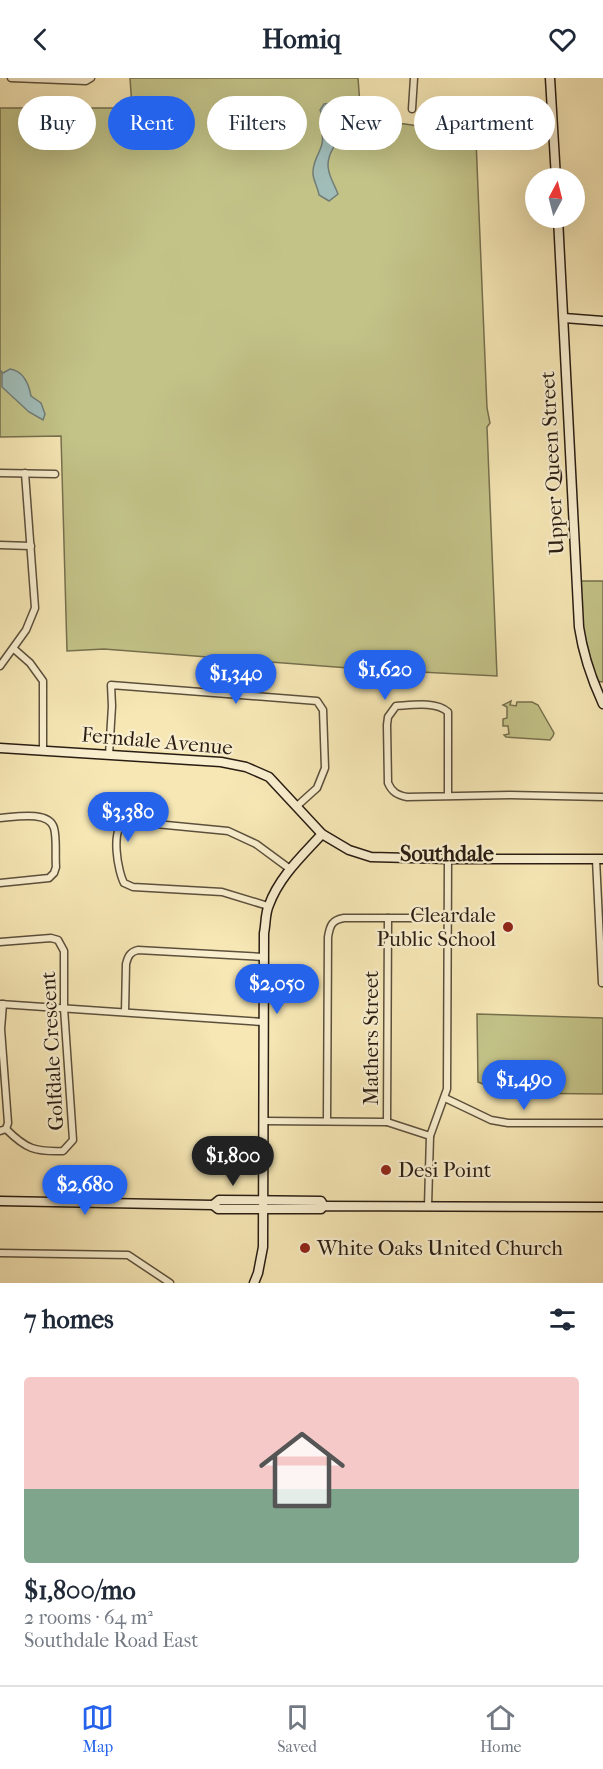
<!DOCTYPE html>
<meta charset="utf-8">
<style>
body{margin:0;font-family:"IM FELL French Canon",serif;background:#f2f2f3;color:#1f2937;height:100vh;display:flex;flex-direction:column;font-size:22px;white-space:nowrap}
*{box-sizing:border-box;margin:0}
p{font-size:20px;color:#747a83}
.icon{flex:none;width:33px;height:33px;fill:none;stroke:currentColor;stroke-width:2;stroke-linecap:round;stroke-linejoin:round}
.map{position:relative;height:1205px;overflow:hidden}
.panel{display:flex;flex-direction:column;background:#fff;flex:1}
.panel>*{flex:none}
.banner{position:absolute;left:18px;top:18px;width:567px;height:54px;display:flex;gap:12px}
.needle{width:39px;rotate:7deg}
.buttons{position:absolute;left:525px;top:90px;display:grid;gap:12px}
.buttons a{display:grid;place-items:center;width:60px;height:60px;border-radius:50%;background:#fff;box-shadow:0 6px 24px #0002;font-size:30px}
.price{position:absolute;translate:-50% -51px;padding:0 14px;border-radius:21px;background:#2563eb;color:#fff;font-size:20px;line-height:39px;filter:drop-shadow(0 2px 3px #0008)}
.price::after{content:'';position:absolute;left:50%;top:36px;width:18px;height:14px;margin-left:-9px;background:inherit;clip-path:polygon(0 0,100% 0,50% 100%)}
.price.active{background:#222;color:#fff}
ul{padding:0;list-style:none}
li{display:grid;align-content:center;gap:12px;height:318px;padding:0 24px}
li+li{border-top:2px solid #e0e1e3}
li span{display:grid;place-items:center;height:186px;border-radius:6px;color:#555}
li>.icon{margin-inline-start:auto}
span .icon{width:108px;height:108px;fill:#fffc;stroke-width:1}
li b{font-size:26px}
h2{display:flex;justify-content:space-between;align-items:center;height:72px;padding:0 24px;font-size:26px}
.tag{padding:0 21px;border-radius:27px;background:#fff;box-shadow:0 6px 24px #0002;font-size:21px;line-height:54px}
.tag.active{background:#2563eb;color:#fff}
header{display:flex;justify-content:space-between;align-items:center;height:78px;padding:0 24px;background:#fff;font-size:27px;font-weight:700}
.dock{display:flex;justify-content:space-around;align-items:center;height:84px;border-top:2px solid #e0e1e3;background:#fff;font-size:16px;color:#747a83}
.dock a{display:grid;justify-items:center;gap:3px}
.dock .active{color:#2563eb}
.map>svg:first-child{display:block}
.green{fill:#c3c388;stroke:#76704e;stroke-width:1.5}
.water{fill:#a1bdb9;stroke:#717d77;stroke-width:1.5}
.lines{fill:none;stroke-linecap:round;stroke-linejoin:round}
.street-casing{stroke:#5c503c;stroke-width:9}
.secondary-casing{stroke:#291d13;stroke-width:11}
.street{stroke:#f9efcf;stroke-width:6}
.secondary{stroke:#f9efcf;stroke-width:8}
.poi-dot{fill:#8f2418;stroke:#f9efcf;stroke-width:2}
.labels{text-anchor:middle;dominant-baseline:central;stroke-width:4.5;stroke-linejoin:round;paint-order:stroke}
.street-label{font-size:21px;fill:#291d13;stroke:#f9efcf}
.poi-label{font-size:21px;fill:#291d13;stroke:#f9efcf;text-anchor:start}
.neighbourhood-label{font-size:22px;font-weight:bold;fill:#291d13;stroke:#f9efcf}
</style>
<header><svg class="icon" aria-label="back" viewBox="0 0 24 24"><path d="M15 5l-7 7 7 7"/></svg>Homiq<svg class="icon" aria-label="heart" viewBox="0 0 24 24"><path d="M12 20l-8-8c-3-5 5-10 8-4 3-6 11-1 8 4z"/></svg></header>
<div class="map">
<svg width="603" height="1205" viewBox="0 0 603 1205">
<rect width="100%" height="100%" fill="#f6e7b5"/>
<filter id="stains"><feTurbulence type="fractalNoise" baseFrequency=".00333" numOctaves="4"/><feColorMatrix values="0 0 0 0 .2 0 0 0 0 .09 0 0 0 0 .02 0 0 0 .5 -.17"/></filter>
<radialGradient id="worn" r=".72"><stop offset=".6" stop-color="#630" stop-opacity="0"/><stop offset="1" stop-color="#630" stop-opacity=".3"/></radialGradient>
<!-- green -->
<g class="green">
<path d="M130 0H358L361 40 412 47 476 62 487 330 490 345 487 349 497 598 362 591 104 571 67 573 61 358 0 359V30H132Z"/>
<path d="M580 503H603V604L596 603 583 550Z"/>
<path d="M511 623 510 627 516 628 517 624H532L538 627 554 655 553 658 550 662 506 659 504 657 509 656 508 648H503V641L507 640V629L503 627Z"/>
<path d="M477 936 603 940V1016L504 1015 478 1004Z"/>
</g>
<!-- water -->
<g class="water">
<path d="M333 25 339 30 340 49 333 58C336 74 332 67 329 80 325 93 334 105 338 116L329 123 319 117C318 109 312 101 313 93 314 76 327 70 321 51L325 43 320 32 324 26Z"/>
<path d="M10 291C24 293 29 307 31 318L41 325 45 336 43 342 29 334 2 309V295L0 292 3 295Z"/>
</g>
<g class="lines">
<!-- street casing -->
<g class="street-casing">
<g id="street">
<path d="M11 0 86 3 91 0"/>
<path d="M412 31 414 0"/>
<path d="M0 395 55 396"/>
<path d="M0 467 31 468"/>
<path d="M14 571 30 585 43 603V671"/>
<path d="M0 588 26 552 35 530 25 395"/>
<path d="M109 677 112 628 111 607 317 623 323 632 325 690 317 710 297 728"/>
<path d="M448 718V634C436 623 412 627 396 628L388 639 387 647 388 705C392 714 397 717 407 719L510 717 603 719"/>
<path d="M0 740C14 739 49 732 54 750 57 761 55 777 56 789L54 795 49 800 0 805"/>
<path d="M596 781 602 905"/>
<path d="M268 828 222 814 133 809 124 805C118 794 110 751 125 744 129 743 132 744 135 744L228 753 256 766 290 791"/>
<path d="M0 864 51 860 58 862 64 873V930L73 1062 63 1073C35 1074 26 1071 6 1051"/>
<path d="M0 926 263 944"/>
<path d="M125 934 126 886C128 878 130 874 138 872L264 879"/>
<path d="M445 1020 491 1042 508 1045H603"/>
<path d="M327 1042 328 859C330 847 332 842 344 840H447"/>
<path d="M264 1043 387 1044 430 1058"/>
<path d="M387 1044 388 840"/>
<path d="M0 1053 6 1051 8 1045 1 951 3 926"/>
<path d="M428 1128 430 1058 447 1011 448 781"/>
<path d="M0 1175 128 1177 170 1205"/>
</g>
</g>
<!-- secondary casing -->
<g class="secondary-casing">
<g id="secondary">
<path d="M550 0 556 100"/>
<path d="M558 140 579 549C583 576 591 600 603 626"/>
<path d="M564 240 603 243"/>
<path d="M0 670 221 684 246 689 269 699 322 756 349 772 371 779 448 781H603"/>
<path d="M0 1123 213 1127 218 1131H321L324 1128 603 1129"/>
<path d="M213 1127 219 1122 321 1123 324 1128"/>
<path d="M254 1205 258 1195 263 1169 264 855C266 846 265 835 269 827 279 799 302 778 322 756"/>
</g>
</g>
<!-- street -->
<use href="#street" class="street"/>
<!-- secondary -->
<use href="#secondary" class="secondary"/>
</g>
<!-- markers -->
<g class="poi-dot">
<circle cx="508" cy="849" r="6"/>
<circle cx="386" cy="1092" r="6"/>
<circle cx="305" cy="1170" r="6"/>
</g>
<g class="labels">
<!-- street labels -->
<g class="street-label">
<text transform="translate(552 385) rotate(-93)">Upper Queen Street</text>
<text transform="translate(157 663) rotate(5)">Ferndale Avenue</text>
<text transform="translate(371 960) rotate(-90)">Mathers Street</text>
<text transform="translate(52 973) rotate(-93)">Golfdale Crescent</text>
</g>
<!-- poi labels -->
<g class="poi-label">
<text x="496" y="837" text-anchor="end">Cleardale<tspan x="496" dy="24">Public School</tspan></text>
<text x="398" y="1092">Desi Point</text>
<text x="317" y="1170">White Oaks United Church</text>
</g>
<!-- neighbourhood labels -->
<g class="neighbourhood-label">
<text x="447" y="776">Southdale</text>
</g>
</g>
<rect width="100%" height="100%" filter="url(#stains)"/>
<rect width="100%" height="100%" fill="url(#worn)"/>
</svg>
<div class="buttons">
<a><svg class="needle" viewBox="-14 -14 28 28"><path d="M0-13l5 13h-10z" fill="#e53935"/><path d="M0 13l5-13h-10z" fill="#747a83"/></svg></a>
</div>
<b class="price" style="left:385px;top:623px">$1,620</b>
<b class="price" style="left:236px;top:627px">$1,340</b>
<b class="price" style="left:128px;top:765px">$3,380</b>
<b class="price" style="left:277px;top:937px">$2,050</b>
<b class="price" style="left:524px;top:1033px">$1,490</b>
<b class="price active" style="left:233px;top:1109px">$1,800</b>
<b class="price" style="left:85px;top:1138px">$2,680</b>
<div class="banner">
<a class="tag">Buy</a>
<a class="tag active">Rent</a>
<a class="tag">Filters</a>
<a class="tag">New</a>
<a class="tag">Apartment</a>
</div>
</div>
<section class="panel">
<h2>7 homes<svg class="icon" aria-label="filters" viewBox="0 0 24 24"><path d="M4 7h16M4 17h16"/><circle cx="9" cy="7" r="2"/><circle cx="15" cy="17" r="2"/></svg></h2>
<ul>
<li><span style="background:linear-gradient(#f6c9c9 60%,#7fa58c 0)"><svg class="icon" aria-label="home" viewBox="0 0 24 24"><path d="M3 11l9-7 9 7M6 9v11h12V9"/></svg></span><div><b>$1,800/mo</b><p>2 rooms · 64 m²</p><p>Southdale Road East</p></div></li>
</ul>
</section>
<nav class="dock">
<a class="active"><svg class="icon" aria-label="map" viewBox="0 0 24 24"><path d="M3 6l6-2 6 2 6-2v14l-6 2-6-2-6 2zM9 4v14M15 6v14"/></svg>Map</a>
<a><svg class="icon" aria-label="saved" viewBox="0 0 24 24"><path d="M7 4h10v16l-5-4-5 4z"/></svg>Saved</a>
<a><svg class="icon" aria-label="home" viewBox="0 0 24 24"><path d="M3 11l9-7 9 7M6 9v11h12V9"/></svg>Home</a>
</nav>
